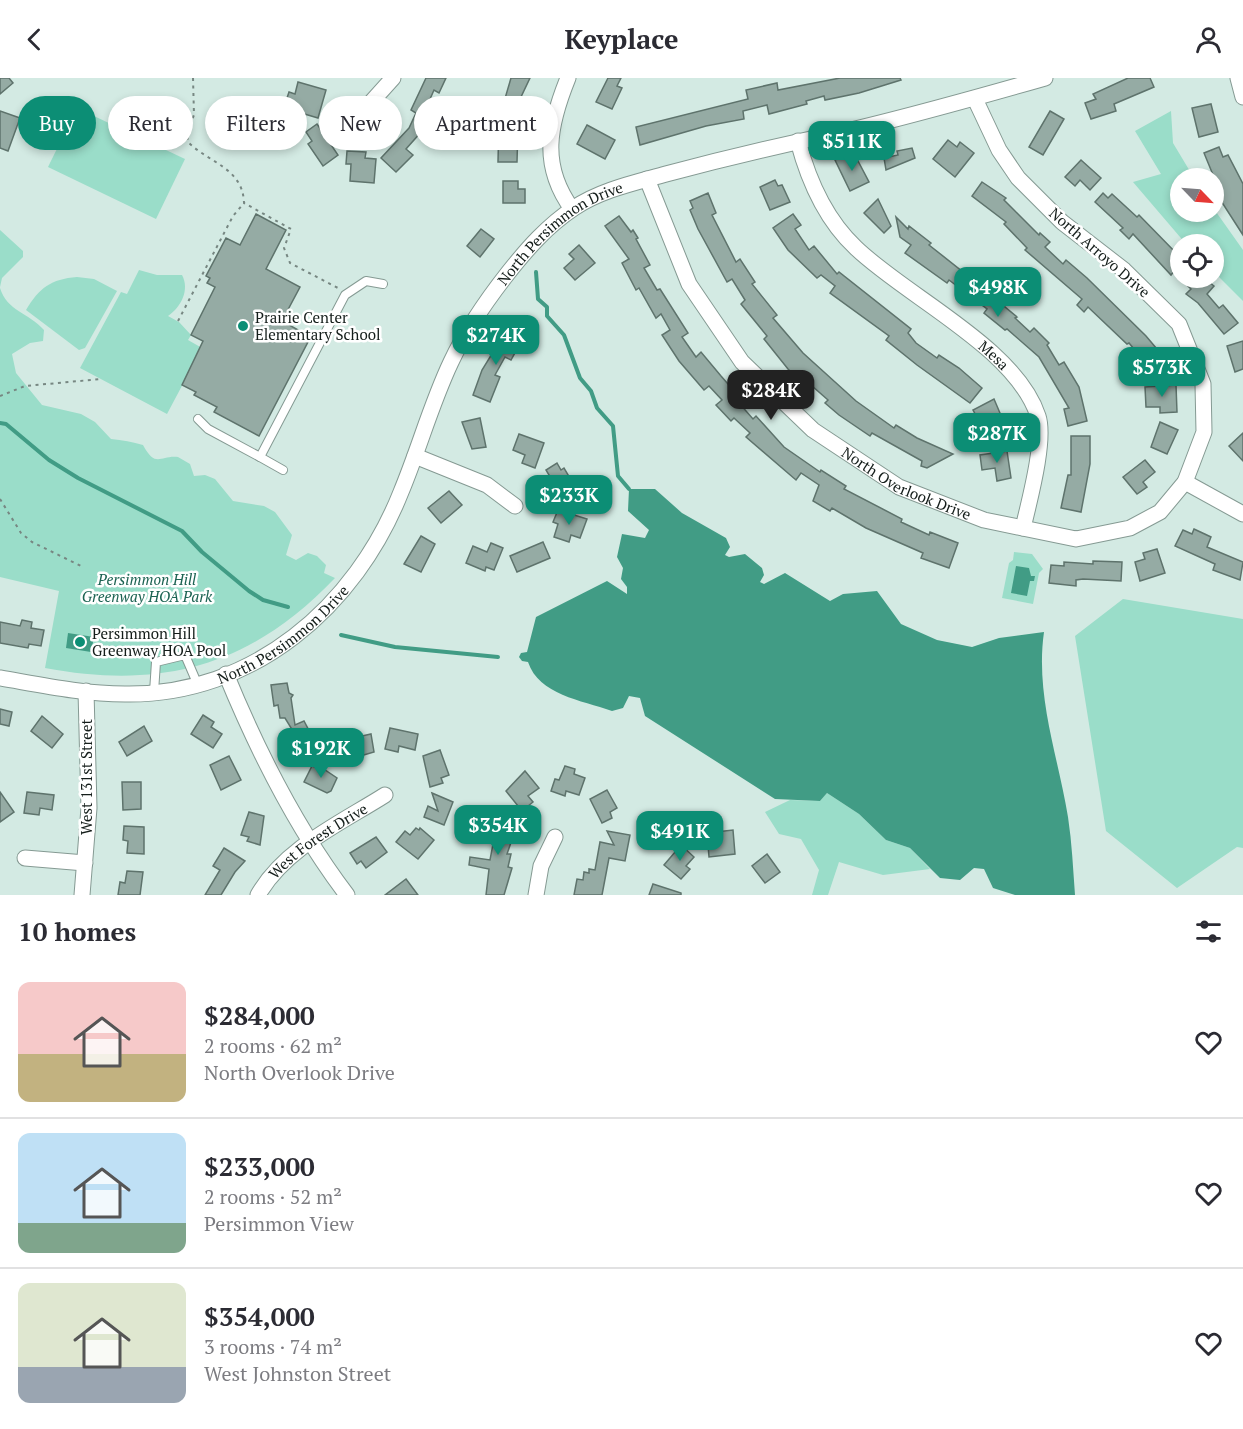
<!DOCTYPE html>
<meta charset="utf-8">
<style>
body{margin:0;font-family:"PT Serif",serif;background:#f7f7f7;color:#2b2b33;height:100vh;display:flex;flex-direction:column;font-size:22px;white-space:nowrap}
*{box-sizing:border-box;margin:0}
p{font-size:20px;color:#7c7c81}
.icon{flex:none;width:33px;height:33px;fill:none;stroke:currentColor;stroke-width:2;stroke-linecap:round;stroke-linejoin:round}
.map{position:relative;height:817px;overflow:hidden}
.side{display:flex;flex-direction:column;background:#fff;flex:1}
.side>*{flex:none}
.guide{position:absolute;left:18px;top:18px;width:600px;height:54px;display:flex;gap:12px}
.needle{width:39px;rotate:115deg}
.controls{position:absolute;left:1170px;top:90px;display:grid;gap:12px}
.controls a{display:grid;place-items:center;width:54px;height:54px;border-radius:50%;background:#fff;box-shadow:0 3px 9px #0003;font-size:30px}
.price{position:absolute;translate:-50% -51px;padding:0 14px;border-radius:12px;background:#0c8e75;color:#fff;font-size:20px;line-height:39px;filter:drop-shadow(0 2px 3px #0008)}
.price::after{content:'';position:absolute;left:50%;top:36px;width:18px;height:14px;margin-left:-9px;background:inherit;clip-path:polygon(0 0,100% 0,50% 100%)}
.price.selected{background:#222;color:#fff}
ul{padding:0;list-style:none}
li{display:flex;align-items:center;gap:18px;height:150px;padding:0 18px}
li+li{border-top:2px solid #e1e1e2}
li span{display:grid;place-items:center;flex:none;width:168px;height:120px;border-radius:12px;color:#555}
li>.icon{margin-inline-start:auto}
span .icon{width:72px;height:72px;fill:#fffc;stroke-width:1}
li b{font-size:26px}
h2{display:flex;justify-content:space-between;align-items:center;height:72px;padding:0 18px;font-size:26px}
.chip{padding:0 21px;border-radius:27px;background:#fff;box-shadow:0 3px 9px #0003;font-size:21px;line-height:54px}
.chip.selected{background:#0c8e75;color:#fff}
header{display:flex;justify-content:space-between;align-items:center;height:78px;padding:0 18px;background:#fff;font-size:27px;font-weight:700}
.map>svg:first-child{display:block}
.green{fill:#9addc9}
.water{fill:#419c85}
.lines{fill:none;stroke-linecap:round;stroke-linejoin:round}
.stream{stroke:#419c85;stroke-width:4}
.building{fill:#95aba4;stroke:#5e736c;stroke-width:1.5}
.service-casing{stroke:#859a93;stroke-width:10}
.minor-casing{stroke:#859a93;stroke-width:17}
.path{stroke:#778782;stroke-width:2;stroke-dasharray:3 4.5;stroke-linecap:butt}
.service{stroke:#fff;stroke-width:8}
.minor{stroke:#fff;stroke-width:15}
.poi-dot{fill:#0c8e75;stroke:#fff;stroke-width:2}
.labels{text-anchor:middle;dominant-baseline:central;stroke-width:5;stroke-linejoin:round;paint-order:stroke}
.street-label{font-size:15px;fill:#141d1a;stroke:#fff}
.poi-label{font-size:15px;fill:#141d1a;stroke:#fff;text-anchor:start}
.park-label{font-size:15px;font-style:italic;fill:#1c6352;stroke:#fff}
</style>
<header><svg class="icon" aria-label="back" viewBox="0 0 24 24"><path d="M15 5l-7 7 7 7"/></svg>Keyplace<svg class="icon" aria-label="person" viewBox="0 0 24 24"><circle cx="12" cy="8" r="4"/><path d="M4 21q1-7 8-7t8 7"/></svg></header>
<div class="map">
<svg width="1243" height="817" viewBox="0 0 1243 817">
<rect width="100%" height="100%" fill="#d3eae3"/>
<!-- green -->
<g class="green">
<path d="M77 30 185 81 156 141 48 89Z"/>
<path d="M1171 33 1173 65 1194 100H1180V134H1214V131L1243 172V223L1214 194V166H1186L1133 104 1161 96 1135 53Z"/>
<path d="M0 152 23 173V179L2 200 0 209Z"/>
<path d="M139 192 157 197H182C190 212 181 229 168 238L179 244 191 257 188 262 202 270 167 336 80 290 121 214 127 216Z"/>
<path d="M77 199 94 201 117 213 85 270 79 272 26 232C39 210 51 201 77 199Z"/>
<path d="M0 210C7 233 29 235 44 252L43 263 30 265 12 276 16 295 42 327 81 336 95 344 111 361C122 362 133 364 143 367 156 391 160 377 178 379L190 386 194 398 205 397 215 401 233 423 264 428 275 434 292 457 286 477 296 482 308 475 317 478 326 487 324 495 335 500C251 588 163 612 45 590L59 513 0 499Z"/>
<path d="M1014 474 1032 476 1043 491 1039 495 1033 526 1002 520 1009 485 1013 482Z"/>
<path d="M1123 521 1243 541V770L1237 769 1177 810 1106 753 1075 558Z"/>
<path d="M827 715 859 736 886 762 910 770 930 791 883 797 839 784 828 817H812L819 792 801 761 779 756 765 734 790 722 820 723Z"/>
</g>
<!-- water -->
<g class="water">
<path d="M629 411H655L682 435 726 460 730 469 725 477 729 479 745 476 762 490 764 497 760 504 764 506 785 495 830 523 843 516 877 513 901 546 937 562 972 569 999 560 1044 554C1035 617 1058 678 1068 739 1072 765 1073 791 1075 817H1015L993 810 984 791 974 790 960 802 940 800 910 770 886 762 859 736 827 715 820 723 775 721 645 638 640 620 629 618 623 630 612 633C581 622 539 617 528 584L522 583 519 579 521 575 527 574 536 539 607 503 627 516V509L621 501 623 490 617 479 622 456 645 460 649 452 628 433Z"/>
<path d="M1016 488 1029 490 1031 498H1035L1034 503H1030L1027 518 1011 515Z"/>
<path d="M68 555 94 559 91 574 66 570Z"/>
</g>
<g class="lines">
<!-- stream -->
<g class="stream">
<path d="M536 194 538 221 547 229V238L564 257 580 300 591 313 597 330 613 348 618 398 629 411"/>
<path d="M0 345 6 346 49 382 78 400 182 453 202 474 249 513 263 522 288 529"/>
<path d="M341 557 395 569 498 579"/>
</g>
</g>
<!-- building -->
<g class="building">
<path d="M0 0H9L13 5 0 16Z"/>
<path d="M426 0H446L439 15 434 12 427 28 437 33 427 55 422 53 406 71 413 77 396 94 381 80 409 50 416 35 411 32Z"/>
<path d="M511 0H530L521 19 526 20 518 49 517 84H498L499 41Z"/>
<path d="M608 0H621L617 8 622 10 612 31 596 24Z"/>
<path d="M840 0H900L901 2 859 15 825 22 824 18 806 23 807 26 769 36 767 27 743 33 744 41 706 48 640 67 636 49 748 21 746 12 777 5 778 12Z"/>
<path d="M1128 0H1150L1154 9 1114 26 1116 33 1091 41 1085 25 1096 21 1093 16Z"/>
<path d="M298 4 326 12 318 40 291 32 293 25 286 23 289 14 295 16Z"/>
<path d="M1211 26 1218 54 1199 59 1192 30Z"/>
<path d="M0 33 20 40 8 73 0 70Z"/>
<path d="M1050 33 1064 41 1043 77 1029 69Z"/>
<path d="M317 46 338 77 323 88 308 66 312 63 306 54Z"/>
<path d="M587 47 615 62 605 81 577 66Z"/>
<path d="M948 62 957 69 960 64 974 75 955 99 933 81Z"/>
<path d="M1219 69 1223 79 1228 77 1243 106V157L1214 112 1218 109 1204 75Z"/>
<path d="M912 70 915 80 886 92 884 80 898 77 897 73Z"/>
<path d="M347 73 366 74 365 80 376 81 374 105 350 103 351 86H346Z"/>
<path d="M849 75 854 85 858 83 869 104 850 113 835 82Z"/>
<path d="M1081 82 1101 100 1090 112 1080 102 1075 108 1065 99Z"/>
<path d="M775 102 778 108 782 107 790 124 770 132 760 109Z"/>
<path d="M503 103H518V111H525V125H503Z"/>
<path d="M982 104 1006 120 1004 122 1039 157 1040 155 1050 164 1045 169 1063 186 1066 182 1087 200 1146 258 1167 283 1153 294 1129 265 1127 266 1088 229 1084 234 1077 227 1082 221 1025 172 1027 170 1004 146 1006 144 972 118Z"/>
<path d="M708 115 716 135 712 137 736 184 740 181 755 204 752 206 777 237 773 240 803 275 856 323 894 350 896 347 917 360 953 376 927 390 921 388 922 383 872 355 870 358 839 337 825 325 828 322 812 308 808 311 788 291 764 261 767 258 741 226 745 222 732 201 727 204 698 151 690 132 693 130 690 123Z"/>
<path d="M1103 115 1108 120 1112 116 1137 139 1139 137 1180 179V186L1171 197 1133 156 1129 161 1120 152 1123 150 1095 124Z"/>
<path d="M878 121 891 148 884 155 864 135Z"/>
<path d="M256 136 286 152 266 191 300 209 282 243 300 253 298 257 309 262 259 358 214 334 217 329 194 317 196 314 182 307 203 263 191 257 215 209 207 205 210 200 206 198 226 160 240 167Z"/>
<path d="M793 136 801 147 795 151 809 172 814 168 837 196 839 194 911 251 908 255 916 265 937 280 939 277 959 290 982 310 970 325 917 287 886 262 889 258 830 215 835 208 821 197 817 200 788 172 773 150Z"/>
<path d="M619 138 631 154 633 152 638 160 636 161 650 187 644 190 657 212 660 211 688 255 682 259 696 279 701 274 721 298 735 314 732 317 753 341 756 338 784 369 820 394 821 392 846 408 844 411 902 441 901 444 929 457 930 454 958 465 949 490 921 480 923 475 866 450 832 430 830 433 813 423 819 407 801 395 796 402 746 359 750 355 734 340 731 343 716 327 722 322 709 308 704 312 679 283 662 257 670 252 661 236 656 240 639 210 636 212 622 185 629 181 605 148Z"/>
<path d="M896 139 908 151 909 148 931 165 929 167 967 197 977 202 980 199 987 204 984 208 989 211 987 214 1017 239 1015 240 1030 254 1034 250 1049 265 1047 267 1059 287 1064 284 1079 309 1087 343 1068 348 1064 331 1069 330 1039 279 1007 251 1005 252 984 235 987 231 949 202 947 205 905 175 911 167 900 159Z"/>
<path d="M481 151 494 161 480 179 467 168Z"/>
<path d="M579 167 595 185 575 202 564 190 574 181 569 176Z"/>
<path d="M1179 200H1204L1214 208 1207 216 1219 230 1223 227 1238 245 1224 256 1198 225 1186 216 1191 211Z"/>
<path d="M506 253 522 262 511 282 505 279 495 297 500 299 490 324 473 317 482 292Z"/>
<path d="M1243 263V291L1235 294 1227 268Z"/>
<path d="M1176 307 1177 334 1160 335V329H1146L1145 309Z"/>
<path d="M994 321 1005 347 987 357 973 332Z"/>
<path d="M480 340 486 369 472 371 462 344Z"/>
<path d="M1160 344 1178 352 1167 376 1151 369Z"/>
<path d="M1243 355V383L1229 368Z"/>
<path d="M519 356 544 365 535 390 522 385 525 377 513 372Z"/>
<path d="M1071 358H1090V386L1081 434 1061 430 1068 397H1071Z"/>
<path d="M1007 373 1011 400 997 403 995 390 982 392 980 377Z"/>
<path d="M1145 382 1155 394 1143 404 1147 409 1137 416 1123 399Z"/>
<path d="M557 385 561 392 564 390 577 412 560 422 549 404 552 402 546 392Z"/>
<path d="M449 413 462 427 441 445 428 430Z"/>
<path d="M558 432 587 441 580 460 571 457 569 464 554 459 558 446 553 444Z"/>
<path d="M1194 451 1211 459 1207 469 1243 484 1240 502 1213 492 1215 486 1175 468 1183 452 1192 456Z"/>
<path d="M421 458 435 466 421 494 404 486Z"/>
<path d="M543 464 550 480 517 494 510 478Z"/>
<path d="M491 465 503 470 494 492 486 489 485 493 466 485 473 468 487 474Z"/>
<path d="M1157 471 1165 495 1140 503 1135 484 1145 481 1143 475Z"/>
<path d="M1093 483 1122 484 1121 503 1083 501 1076 502V508L1049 505 1051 487 1064 488V484L1093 486Z"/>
<path d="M22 542 32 544 31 550 44 552 41 568 29 566 28 570 0 565V544L20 548Z"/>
<path d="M287 605 289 615 293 617 291 620 295 647 304 643 316 666 296 677 290 665 294 663 290 655 293 653 285 640H280L278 627 274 628 271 607Z"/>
<path d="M0 631 12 634 9 648 0 646Z"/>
<path d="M203 637 214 644 211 649 222 656 213 670 191 656Z"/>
<path d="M42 638 63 656 52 670 31 653Z"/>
<path d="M144 648 152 663 127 678 119 664Z"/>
<path d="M390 650 418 656 415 672 399 668 398 674 385 671Z"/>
<path d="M371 656 374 674 350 681 348 668 354 667 353 660Z"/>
<path d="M440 672 449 697 441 700 443 705 430 709 423 678Z"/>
<path d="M229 678 241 702 221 712 210 687Z"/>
<path d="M312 688 325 692 337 700 331 713 327 715 304 704Z"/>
<path d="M565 688 575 691 574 696 585 700 579 717 566 713 565 718 551 713 555 701 559 702Z"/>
<path d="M525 693 539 710 528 718 533 724 522 733 506 713Z"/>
<path d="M122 704H141V731L123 732Z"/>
<path d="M607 712 617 730 610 734 612 740 602 745 590 721Z"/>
<path d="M0 714 14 734 0 744Z"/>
<path d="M27 714 54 717 52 732 40 730 39 737 24 735Z"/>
<path d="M432 715 453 724 444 747 424 739 428 728 438 733Z"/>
<path d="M249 734 264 738 260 767 247 763 249 759 241 757Z"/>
<path d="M495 738 518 744 507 776H511L508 789 512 790 504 817H486L489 791 469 787 470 779 490 782 494 761 489 760Z"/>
<path d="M124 748 144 749V776L127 775 128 763 123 762Z"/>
<path d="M416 750 419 752 420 750 434 762 418 781 396 764 405 753 410 757Z"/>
<path d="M733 752 735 776 709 779 707 755Z"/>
<path d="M607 753 630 757 625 783 609 780 602 817H574L577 801 583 802 584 794 589 795V791L595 792 600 764 614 767Z"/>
<path d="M376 759 387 774 366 790 361 783 357 786 350 775Z"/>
<path d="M681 767 694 779 686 788 690 791 681 801 664 787Z"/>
<path d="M224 770 245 783 235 794 221 817H205L220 792 213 788Z"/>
<path d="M767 776 780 794 765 805 752 788Z"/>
<path d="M127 793 143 794 140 817H118L120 804 125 805Z"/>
<path d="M406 801 418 817H385Z"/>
<path d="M653 806 681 815V817H649Z"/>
</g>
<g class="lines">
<!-- service casing -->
<g class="service-casing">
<g id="service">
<path d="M198 341 208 351 260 379"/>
<path d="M283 392 260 379 345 217 366 203 383 206"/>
<path d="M154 614 156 584 185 577 197 605"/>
</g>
</g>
<!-- minor casing -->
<g class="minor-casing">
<g id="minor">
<path d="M568 0C549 47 540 87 572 131"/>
<path d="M1238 0 1243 19"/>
<path d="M366 30 393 0"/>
<path id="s1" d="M798 63C808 101 826 142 856 170 907 219 1016 270 1038 338 1046 362 1029 424 1023 450"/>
<path id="s2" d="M647 101 689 206 742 284 813 352 899 409 984 442 1076 461 1130 450 1160 434 1185 404 1204 354 1203 306 1179 246 1124 192 1062 144 1018 100 999 72 975 21"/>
<path d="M415 378 487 407 515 428"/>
<path d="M1185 404 1243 436"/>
<path d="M226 596C258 674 296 750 347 817"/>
<path id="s3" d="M0 600C41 607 83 616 125 616 253 618 356 528 401 414 419 371 431 326 451 284 466 252 486 223 508 195 527 171 547 148 574 130 601 112 634 105 666 96 722 81 777 68 834 56 905 40 975 20 1045 0"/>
<path d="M25 780 85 785"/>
<path d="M82 817 89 730 86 613"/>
<path id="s4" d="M258 817C285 770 341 745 385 717"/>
<path d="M536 817 541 788 555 759"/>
</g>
</g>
<!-- path -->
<g class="path">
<path d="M193 0 194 37 187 55 188 64C209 85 243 90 244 125L291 151 284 170 290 185 338 210"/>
<path d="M178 243 233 138 244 125"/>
<path d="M0 318 25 308 101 301"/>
<path d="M0 421 21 455 32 464 83 489"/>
</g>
<!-- service -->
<use href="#service" class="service"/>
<!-- minor -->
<use href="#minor" class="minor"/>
</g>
<!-- markers -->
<g class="poi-dot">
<circle cx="243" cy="248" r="6"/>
<circle cx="80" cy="564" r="6"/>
</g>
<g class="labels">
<!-- street labels -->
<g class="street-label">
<text stroke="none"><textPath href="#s3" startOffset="802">North Persimmon Drive</textPath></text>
<text transform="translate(1100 174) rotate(41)">North Arroyo Drive</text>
<text stroke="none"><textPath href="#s1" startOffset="298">Mesa</textPath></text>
<text stroke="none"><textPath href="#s2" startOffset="414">North Overlook Drive</textPath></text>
<text stroke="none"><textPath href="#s3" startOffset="300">North Persimmon Drive</textPath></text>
<text transform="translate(86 699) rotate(-90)">West 131st Street</text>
<text stroke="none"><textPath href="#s4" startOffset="82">West Forest Drive</textPath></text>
</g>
<!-- poi labels -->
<g class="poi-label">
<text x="255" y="239">Prairie Center<tspan x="255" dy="17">Elementary School</tspan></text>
<text x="92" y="555">Persimmon Hill<tspan x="92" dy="17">Greenway HOA Pool</tspan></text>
</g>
<!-- park labels -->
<g class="park-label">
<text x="147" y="501">Persimmon Hill<tspan x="147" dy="17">Greenway HOA Park</tspan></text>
</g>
</g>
</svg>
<div class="controls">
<a><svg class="needle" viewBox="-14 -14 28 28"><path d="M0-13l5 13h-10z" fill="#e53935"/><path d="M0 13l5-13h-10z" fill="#7c7c81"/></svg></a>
<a><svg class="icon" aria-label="locate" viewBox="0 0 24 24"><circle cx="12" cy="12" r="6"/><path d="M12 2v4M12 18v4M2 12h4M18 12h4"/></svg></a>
</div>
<b class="price" style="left:852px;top:94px">$511K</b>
<b class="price" style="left:998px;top:240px">$498K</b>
<b class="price" style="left:496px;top:288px">$274K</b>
<b class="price" style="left:1162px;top:320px">$573K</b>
<b class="price selected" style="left:771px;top:343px">$284K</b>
<b class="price" style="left:997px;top:386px">$287K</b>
<b class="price" style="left:569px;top:448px">$233K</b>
<b class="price" style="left:321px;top:701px">$192K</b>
<b class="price" style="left:498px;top:778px">$354K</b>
<b class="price" style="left:680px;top:784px">$491K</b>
<div class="guide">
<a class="chip selected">Buy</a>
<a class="chip">Rent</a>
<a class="chip">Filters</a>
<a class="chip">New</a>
<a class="chip">Apartment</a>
</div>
</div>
<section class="side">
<h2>10 homes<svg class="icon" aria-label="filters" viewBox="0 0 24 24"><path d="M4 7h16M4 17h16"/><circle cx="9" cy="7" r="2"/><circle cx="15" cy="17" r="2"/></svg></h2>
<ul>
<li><span style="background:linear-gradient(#f6c9c9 60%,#c2b280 0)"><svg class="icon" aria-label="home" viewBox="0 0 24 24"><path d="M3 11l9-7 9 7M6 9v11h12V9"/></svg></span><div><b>$284,000</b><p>2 rooms · 62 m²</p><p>North Overlook Drive</p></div><svg class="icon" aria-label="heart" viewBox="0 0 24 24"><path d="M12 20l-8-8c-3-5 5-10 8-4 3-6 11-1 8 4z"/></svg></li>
<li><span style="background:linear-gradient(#bfe0f5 75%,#7fa58c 0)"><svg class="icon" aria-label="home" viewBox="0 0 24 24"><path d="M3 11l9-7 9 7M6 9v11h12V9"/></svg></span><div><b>$233,000</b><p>2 rooms · 52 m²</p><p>Persimmon View</p></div><svg class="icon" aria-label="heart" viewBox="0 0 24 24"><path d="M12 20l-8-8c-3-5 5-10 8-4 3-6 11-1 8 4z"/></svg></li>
<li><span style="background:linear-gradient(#dfe7d0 70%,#9aa5b1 0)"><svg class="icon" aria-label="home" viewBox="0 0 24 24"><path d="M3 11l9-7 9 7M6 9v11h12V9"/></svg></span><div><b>$354,000</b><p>3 rooms · 74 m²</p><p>West Johnston Street</p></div><svg class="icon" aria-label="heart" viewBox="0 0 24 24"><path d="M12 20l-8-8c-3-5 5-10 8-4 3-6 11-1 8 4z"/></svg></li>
</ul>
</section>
